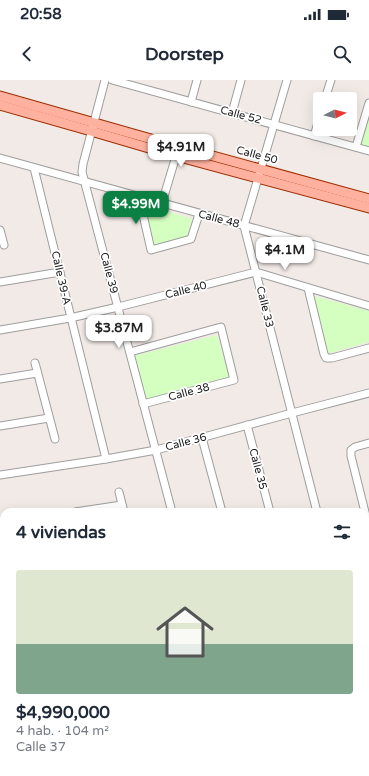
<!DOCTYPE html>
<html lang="es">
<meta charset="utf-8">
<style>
body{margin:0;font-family:"Varela Round",sans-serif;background:#f6f6f7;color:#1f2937;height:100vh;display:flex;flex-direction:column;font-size:15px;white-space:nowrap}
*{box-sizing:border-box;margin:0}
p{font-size:13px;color:#747a83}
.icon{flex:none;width:22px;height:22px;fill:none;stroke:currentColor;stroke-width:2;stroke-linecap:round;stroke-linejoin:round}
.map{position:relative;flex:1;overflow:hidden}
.side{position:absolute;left:0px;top:428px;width:369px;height:268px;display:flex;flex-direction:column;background:#fff;border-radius:12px 12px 0 0;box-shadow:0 4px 16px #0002}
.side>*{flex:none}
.needle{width:26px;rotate:84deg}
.tools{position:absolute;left:313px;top:12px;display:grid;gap:8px}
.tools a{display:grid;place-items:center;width:44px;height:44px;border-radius:4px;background:#fff;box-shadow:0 4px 16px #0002;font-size:20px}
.price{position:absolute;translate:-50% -34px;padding:0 9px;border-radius:8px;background:#fff;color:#222;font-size:13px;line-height:26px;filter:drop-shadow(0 1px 2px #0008)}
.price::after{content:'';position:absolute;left:50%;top:24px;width:12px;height:9px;margin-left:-6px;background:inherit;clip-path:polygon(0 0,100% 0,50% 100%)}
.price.on{background:#0b8043;color:#fff}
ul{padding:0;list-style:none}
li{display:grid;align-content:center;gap:8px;height:212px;padding:0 16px}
li span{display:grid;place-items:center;height:124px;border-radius:4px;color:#555}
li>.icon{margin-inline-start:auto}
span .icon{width:72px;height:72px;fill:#fffc;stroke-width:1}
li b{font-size:17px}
h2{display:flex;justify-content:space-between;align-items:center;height:48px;padding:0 16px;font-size:17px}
.status{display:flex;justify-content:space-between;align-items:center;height:28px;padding:0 20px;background:#fff;direction:ltr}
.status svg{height:11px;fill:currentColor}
header{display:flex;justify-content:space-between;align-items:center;height:52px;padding:0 16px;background:#fff;font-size:18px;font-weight:700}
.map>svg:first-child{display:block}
.park{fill:#d4ffc1}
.pitch{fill:#7ee897}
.building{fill:#dac7c6}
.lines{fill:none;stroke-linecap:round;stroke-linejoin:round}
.minor-casing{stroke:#9e9e9e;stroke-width:9}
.major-casing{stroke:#9e2e00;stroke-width:11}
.minor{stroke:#fff;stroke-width:7}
.major{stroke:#ffb19f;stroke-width:9}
.labels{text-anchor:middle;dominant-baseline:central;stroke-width:3.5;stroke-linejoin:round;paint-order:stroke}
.street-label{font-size:11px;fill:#212121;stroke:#fff}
</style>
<div class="status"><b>20:58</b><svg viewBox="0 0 49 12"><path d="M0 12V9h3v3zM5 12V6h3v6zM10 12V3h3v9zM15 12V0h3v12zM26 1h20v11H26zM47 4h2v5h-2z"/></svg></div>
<header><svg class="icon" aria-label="back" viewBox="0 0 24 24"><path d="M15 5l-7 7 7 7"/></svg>Doorstep<svg class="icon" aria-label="search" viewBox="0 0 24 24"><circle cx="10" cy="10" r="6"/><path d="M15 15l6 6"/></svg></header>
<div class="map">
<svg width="369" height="696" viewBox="0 0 369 696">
<rect width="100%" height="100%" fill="#f2eae7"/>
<!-- park -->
<g class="park">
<path d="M369 31V67L359 64Z"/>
<path d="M147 125 192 139 187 157 153 167 144 129Z"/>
<path d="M314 216 369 231V262L326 274Z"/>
<path d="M217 255 230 300 146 321 134 276Z"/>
<path d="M100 692H139L140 696H101Z"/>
</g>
<!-- pitch -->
<path class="pitch" d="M365 530 369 543V591L365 592Z"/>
<!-- building -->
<path class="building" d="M0 636 4 651V660L0 661Z"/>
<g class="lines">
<!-- minor casing -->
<g class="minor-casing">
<g id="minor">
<path d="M105 0 83 84 82 92 172 432"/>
<path d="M112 0 369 71"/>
<path d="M287 0 244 146 317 432"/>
<path d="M325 19 331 0"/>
<path d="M191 22 197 0"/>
<path d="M232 33 241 0"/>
<path d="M314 56 320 36"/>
<path d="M356 67 369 23"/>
<path d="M0 78 369 180"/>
<path d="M34 88 106 379"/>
<path d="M139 117 151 170 191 159 199 134"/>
<path d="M162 123 176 76"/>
<path d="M0 150 4 165"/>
<path d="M0 202 60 192"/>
<path d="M308 208 324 274 326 278H332L369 268"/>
<path d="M0 250 70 238 118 227 256 192 369 226"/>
<path d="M130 272 221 247 234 300 143 324"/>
<path d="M35 283 55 359"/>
<path d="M0 299 37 293"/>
<path d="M247 345 270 432"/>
<path d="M0 346 49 338"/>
<path d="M202 358 222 432"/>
<path d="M369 363 355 367 351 370V376L369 448"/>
<path d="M0 395 106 379 156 370 292 333 369 313"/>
<path d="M119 412 124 432"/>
<path d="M75 432 122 425"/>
<path d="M0 444 4 443"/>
<path d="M365 464 369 463"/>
<path d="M365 516 369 515"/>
<path d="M0 522 4 538"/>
<path d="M0 559 4 558"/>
<path d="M45 692 46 696"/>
<path d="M97 692 98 696"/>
<path d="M143 692 144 696"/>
<path d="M357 696 369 693"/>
</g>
</g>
<!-- major casing -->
<g class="major-casing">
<g id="major">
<path d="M0 16 144 57 369 119"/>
<path d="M0 25 91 51 176 76 369 128"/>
</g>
</g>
<!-- minor -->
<use href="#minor" class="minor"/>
<!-- major -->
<use href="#major" class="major"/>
</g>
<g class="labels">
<!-- street labels -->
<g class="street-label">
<text transform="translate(241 35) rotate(15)">Calle 52</text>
<text transform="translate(257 75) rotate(15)">Calle 50</text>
<text transform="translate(219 139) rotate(15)">Calle 48</text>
<text transform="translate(109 193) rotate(75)">Calle 39</text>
<text transform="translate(61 198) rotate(77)">Calle 39-A</text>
<text transform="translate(186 210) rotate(-14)">Calle 40</text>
<text transform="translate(265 227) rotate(76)">Calle 33</text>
<text transform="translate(189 312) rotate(-15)">Calle 38</text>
<text transform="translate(186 362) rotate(-15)">Calle 36</text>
<text transform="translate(258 389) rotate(75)">Calle 35</text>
</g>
</g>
</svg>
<div class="tools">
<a><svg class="needle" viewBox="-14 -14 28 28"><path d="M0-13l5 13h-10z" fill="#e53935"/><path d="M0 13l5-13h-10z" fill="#747a83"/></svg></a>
</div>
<b class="price" style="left:181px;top:88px">$4.91M</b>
<b class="price on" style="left:136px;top:145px">$4.99M</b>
<b class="price" style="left:285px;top:191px">$4.1M</b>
<b class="price" style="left:119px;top:269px">$3.87M</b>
<section class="side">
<h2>4 viviendas<svg class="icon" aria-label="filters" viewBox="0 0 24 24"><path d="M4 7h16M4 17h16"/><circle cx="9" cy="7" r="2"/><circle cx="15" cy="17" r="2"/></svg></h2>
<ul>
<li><span style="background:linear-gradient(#dfe7d0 60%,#7fa58c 0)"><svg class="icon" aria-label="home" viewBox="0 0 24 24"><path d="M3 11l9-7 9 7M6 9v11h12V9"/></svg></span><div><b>$4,990,000</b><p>4 hab. · 104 m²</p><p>Calle 37</p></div></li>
</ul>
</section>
</div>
